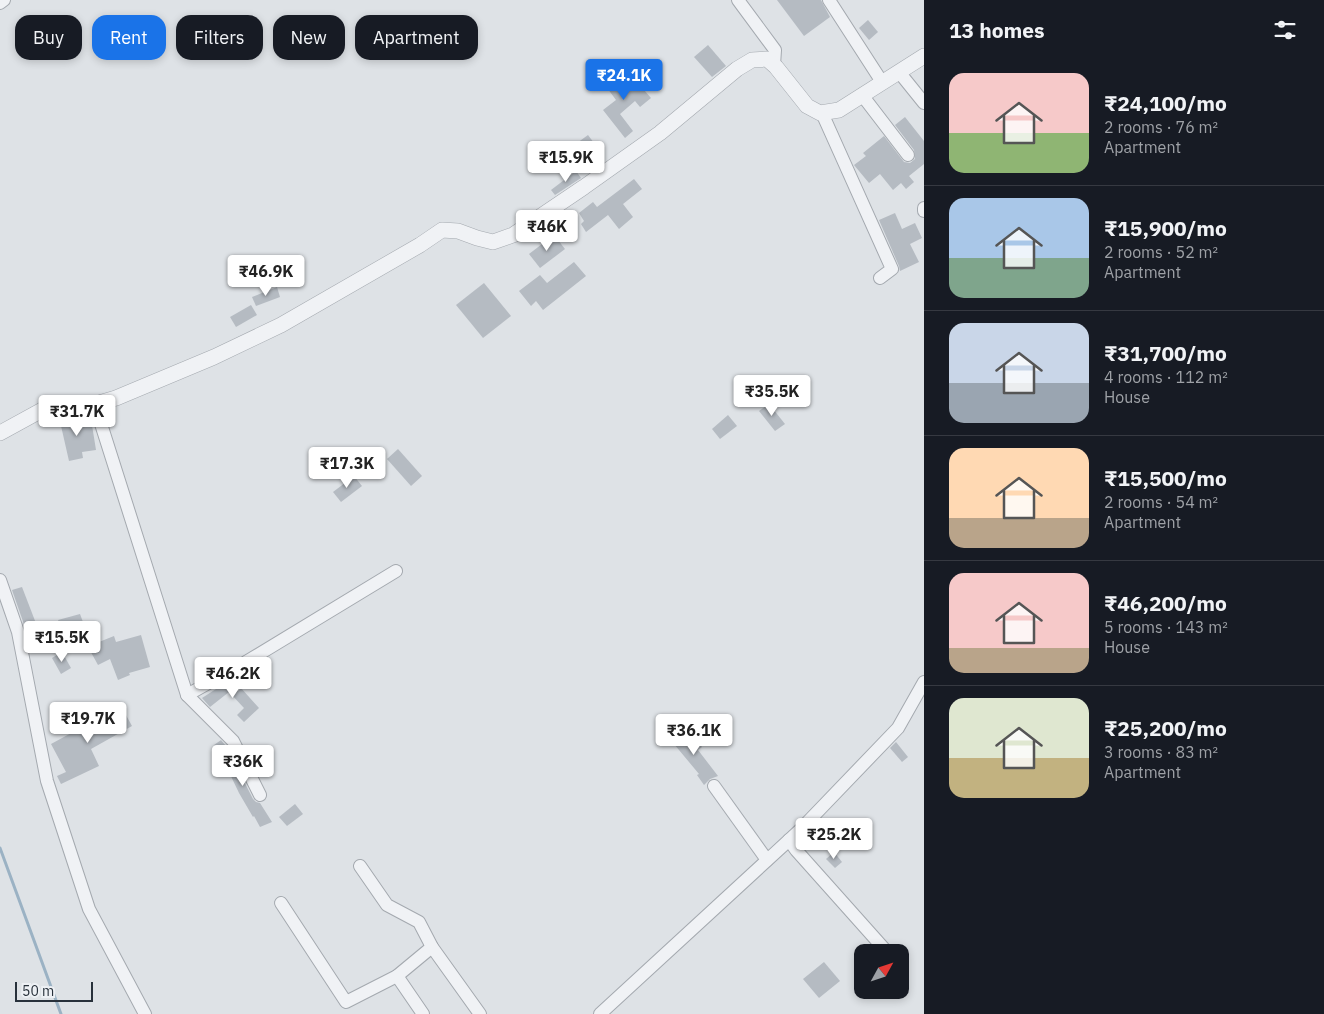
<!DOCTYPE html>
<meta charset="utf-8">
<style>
body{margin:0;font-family:"IBM Plex Sans",sans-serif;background:#242831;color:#f1f3f6;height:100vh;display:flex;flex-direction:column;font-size:19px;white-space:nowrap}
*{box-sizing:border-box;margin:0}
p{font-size:16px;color:#9ea1a6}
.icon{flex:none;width:28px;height:28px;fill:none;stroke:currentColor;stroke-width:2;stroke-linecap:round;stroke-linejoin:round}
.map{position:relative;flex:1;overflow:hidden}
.drawer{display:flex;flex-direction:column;background:#171b24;width:400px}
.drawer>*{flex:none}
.banner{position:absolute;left:15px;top:15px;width:475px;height:45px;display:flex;gap:10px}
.needle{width:32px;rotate:50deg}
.tools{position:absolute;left:854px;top:944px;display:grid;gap:10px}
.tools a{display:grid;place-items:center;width:55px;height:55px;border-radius:10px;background:#171b24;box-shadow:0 2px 8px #0003;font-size:25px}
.scale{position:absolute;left:15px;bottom:12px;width:78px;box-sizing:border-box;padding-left:5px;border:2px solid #28313b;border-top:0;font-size:14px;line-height:18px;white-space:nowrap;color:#28313b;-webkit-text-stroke:4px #edf0f4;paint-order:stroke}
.price{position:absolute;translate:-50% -42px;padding:0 11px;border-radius:5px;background:#fff;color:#222;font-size:16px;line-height:32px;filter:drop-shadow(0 1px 2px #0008)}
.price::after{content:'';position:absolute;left:50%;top:30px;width:15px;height:11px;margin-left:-8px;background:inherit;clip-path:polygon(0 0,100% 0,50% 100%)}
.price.selected{background:#1a73e8;color:#fff}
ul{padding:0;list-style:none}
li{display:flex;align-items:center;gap:15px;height:125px;padding:0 25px}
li+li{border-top:1px solid #363941}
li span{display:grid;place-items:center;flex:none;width:140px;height:100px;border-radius:15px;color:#555}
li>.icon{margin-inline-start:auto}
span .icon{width:60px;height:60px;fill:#fffc;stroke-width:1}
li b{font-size:21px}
h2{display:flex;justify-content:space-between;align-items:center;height:60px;padding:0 25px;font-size:21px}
.tag{padding:0 18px;border-radius:15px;background:#171b24;box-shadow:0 2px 8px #0003;font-size:18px;line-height:45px}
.tag.selected{background:#1a73e8;color:#fff}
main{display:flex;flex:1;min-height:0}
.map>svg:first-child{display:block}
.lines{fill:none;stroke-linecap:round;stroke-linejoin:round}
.stream{stroke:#9bb2c4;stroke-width:3}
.building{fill:#b5bbc2}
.minor-casing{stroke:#a4a9af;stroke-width:14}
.tertiary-casing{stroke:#a4a9af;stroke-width:16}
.minor{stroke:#f0f2f5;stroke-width:12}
.tertiary{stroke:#f0f2f5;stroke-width:15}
</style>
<main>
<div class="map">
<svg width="924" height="1014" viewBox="0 0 924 1014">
<rect width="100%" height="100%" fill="#dee2e6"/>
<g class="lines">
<!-- stream -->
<path class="stream" d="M0 848 61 1014"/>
</g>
<!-- building -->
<g class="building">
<path d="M777 0H821L830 17 804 36Z"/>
<path d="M868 20 878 32 869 40 859 28Z"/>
<path d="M708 45 726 66 712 77 694 57Z"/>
<path d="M623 71 634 85 637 82 651 98 640 107 635 101 620 114 633 131 625 138 603 110 616 100 605 85Z"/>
<path d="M905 117 924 141V164L909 176 914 182 906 189 901 183 893 190 880 174 869 183 854 165 866 156 863 153 884 136 904 162 910 163 915 159 914 150 895 125Z"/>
<path d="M588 135 600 151 590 160 577 143Z"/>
<path d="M576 171 581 178 555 195 551 190Z"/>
<path d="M634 179 642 189 623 204 633 217 619 229 608 215 586 232 581 224 584 221 579 213 593 202 597 207Z"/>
<path d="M895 213 902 229 915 223 922 238 910 244 919 262 900 271 899 266 879 220Z"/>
<path d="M554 235 565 249 540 268 529 254Z"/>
<path d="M285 261 290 270 281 276 275 267Z"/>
<path d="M574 262 586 276 543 310 536 301 531 306 519 291 540 275 547 283Z"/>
<path d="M484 283 511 316 483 338 456 305Z"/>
<path d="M277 287 280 297 256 306 252 297Z"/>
<path d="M251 305 257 315 236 327 230 317Z"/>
<path d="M769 404 785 424 775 431 759 411Z"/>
<path d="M73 414 74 421 91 419 96 450 82 452 83 458 69 461 59 417Z"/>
<path d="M728 415 737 426 720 439 712 429Z"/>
<path d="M398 449 422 476 411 486 387 459Z"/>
<path d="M354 476 362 486 341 502 333 492Z"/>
<path d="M22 587 37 626 26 630 12 590Z"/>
<path d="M80 614 86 630 66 638 58 620Z"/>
<path d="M141 635 150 667 129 673 130 675 118 680 110 659 98 665 87 645 97 640 99 642 114 636 116 642Z"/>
<path d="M62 652 71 668 61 674 52 658Z"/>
<path d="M230 680 238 691 241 688 259 708 244 722 237 715 244 708 229 692 210 707 202 698Z"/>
<path d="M121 706 132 726 91 749 99 766 61 784 57 776 66 772 51 744Z"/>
<path d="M678 731 683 738 690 732 702 747 698 750 718 776 710 779 704 785 697 775 699 774 669 738Z"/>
<path d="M221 740 226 746 253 799 256 802 260 803 272 822 260 827 254 816 253 817 239 793 228 770 229 769 214 745Z"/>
<path d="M896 742 908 757 902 762 890 748Z"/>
<path d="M295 804 303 814 287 826 279 817Z"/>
<path d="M834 852 842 862 835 868 826 859Z"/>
<path d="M824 962 840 981 819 998 803 979Z"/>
</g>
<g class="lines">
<!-- minor casing -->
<g class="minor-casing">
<g id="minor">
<path d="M738 0 775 50 774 65"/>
<path d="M829 0 882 82"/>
<path d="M0 3 4 0"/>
<path d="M899 72 924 103"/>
<path d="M862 95 908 155"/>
<path d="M822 113 892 269 880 278"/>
<path d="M924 208V211"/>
<path d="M95 405 187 695 233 741 260 795"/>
<path d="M0 580 18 632 47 781 89 909 145 1014"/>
<path d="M187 695 246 662 396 571"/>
<path d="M714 786 767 860"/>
<path d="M789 840 796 850 887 952"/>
<path d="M360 866 387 905 419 922 432 947 480 1014"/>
<path d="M281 903 346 1002 397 976 432 947"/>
<path d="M397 976 423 1014"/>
<path d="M600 1014 800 830 898 728 924 682"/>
</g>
</g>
<!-- tertiary casing -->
<g class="tertiary-casing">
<path id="tertiary" d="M0 433 42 410 77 403 89 406 116 398 214 357 281 325 420 245 442 230 458 231 477 238 493 242 513 235 584 187 660 133 737 69 752 60 767 59 776 67 807 106 820 113 839 110 924 56"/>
</g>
<!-- minor -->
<use href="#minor" class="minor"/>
<!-- tertiary -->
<use href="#tertiary" class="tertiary"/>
</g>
</svg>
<div class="tools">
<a><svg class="needle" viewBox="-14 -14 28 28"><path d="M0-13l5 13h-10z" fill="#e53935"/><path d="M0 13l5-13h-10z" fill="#9ea1a6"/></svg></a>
</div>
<div class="scale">50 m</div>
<b class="price selected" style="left:624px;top:101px">₹24.1K</b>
<b class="price" style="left:566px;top:183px">₹15.9K</b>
<b class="price" style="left:547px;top:252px">₹46K</b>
<b class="price" style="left:266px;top:297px">₹46.9K</b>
<b class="price" style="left:772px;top:417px">₹35.5K</b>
<b class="price" style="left:77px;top:437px">₹31.7K</b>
<b class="price" style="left:347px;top:489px">₹17.3K</b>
<b class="price" style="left:62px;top:663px">₹15.5K</b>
<b class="price" style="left:233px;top:699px">₹46.2K</b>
<b class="price" style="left:88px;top:744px">₹19.7K</b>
<b class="price" style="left:694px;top:756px">₹36.1K</b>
<b class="price" style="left:243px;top:787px">₹36K</b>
<b class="price" style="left:834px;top:860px">₹25.2K</b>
<div class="banner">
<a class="tag">Buy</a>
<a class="tag selected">Rent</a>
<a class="tag">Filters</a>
<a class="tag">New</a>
<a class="tag">Apartment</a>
</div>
</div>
<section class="drawer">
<h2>13 homes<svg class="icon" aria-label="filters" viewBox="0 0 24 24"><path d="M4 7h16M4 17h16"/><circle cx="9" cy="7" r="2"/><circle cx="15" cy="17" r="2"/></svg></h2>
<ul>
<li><span style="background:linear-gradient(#f6c9c9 60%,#8fb573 0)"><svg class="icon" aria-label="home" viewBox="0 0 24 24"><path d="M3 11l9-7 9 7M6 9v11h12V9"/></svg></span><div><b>₹24,100/mo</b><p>2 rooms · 76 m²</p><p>Apartment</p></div></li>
<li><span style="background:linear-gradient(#a9c7e8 60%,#7fa58c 0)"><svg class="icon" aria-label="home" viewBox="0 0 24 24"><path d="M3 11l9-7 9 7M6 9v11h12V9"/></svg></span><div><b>₹15,900/mo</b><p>2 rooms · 52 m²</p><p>Apartment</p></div></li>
<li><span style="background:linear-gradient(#c9d6e8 60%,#9aa5b1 0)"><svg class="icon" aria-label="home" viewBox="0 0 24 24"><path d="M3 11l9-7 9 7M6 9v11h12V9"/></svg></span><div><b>₹31,700/mo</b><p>4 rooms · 112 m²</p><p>House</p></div></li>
<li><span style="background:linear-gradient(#ffd9b3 70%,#b9a48a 0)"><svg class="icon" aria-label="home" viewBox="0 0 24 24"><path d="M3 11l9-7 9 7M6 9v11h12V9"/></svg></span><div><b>₹15,500/mo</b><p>2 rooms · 54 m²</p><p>Apartment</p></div></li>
<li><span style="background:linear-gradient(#f6c9c9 75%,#b9a48a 0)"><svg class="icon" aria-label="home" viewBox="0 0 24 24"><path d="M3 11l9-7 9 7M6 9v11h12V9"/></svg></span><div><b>₹46,200/mo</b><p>5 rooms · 143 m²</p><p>House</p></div></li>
<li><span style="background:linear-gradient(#dfe7d0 60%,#c2b280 0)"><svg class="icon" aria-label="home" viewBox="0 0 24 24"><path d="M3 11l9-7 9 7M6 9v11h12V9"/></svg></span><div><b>₹25,200/mo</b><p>3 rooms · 83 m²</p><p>Apartment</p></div></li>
</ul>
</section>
</main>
